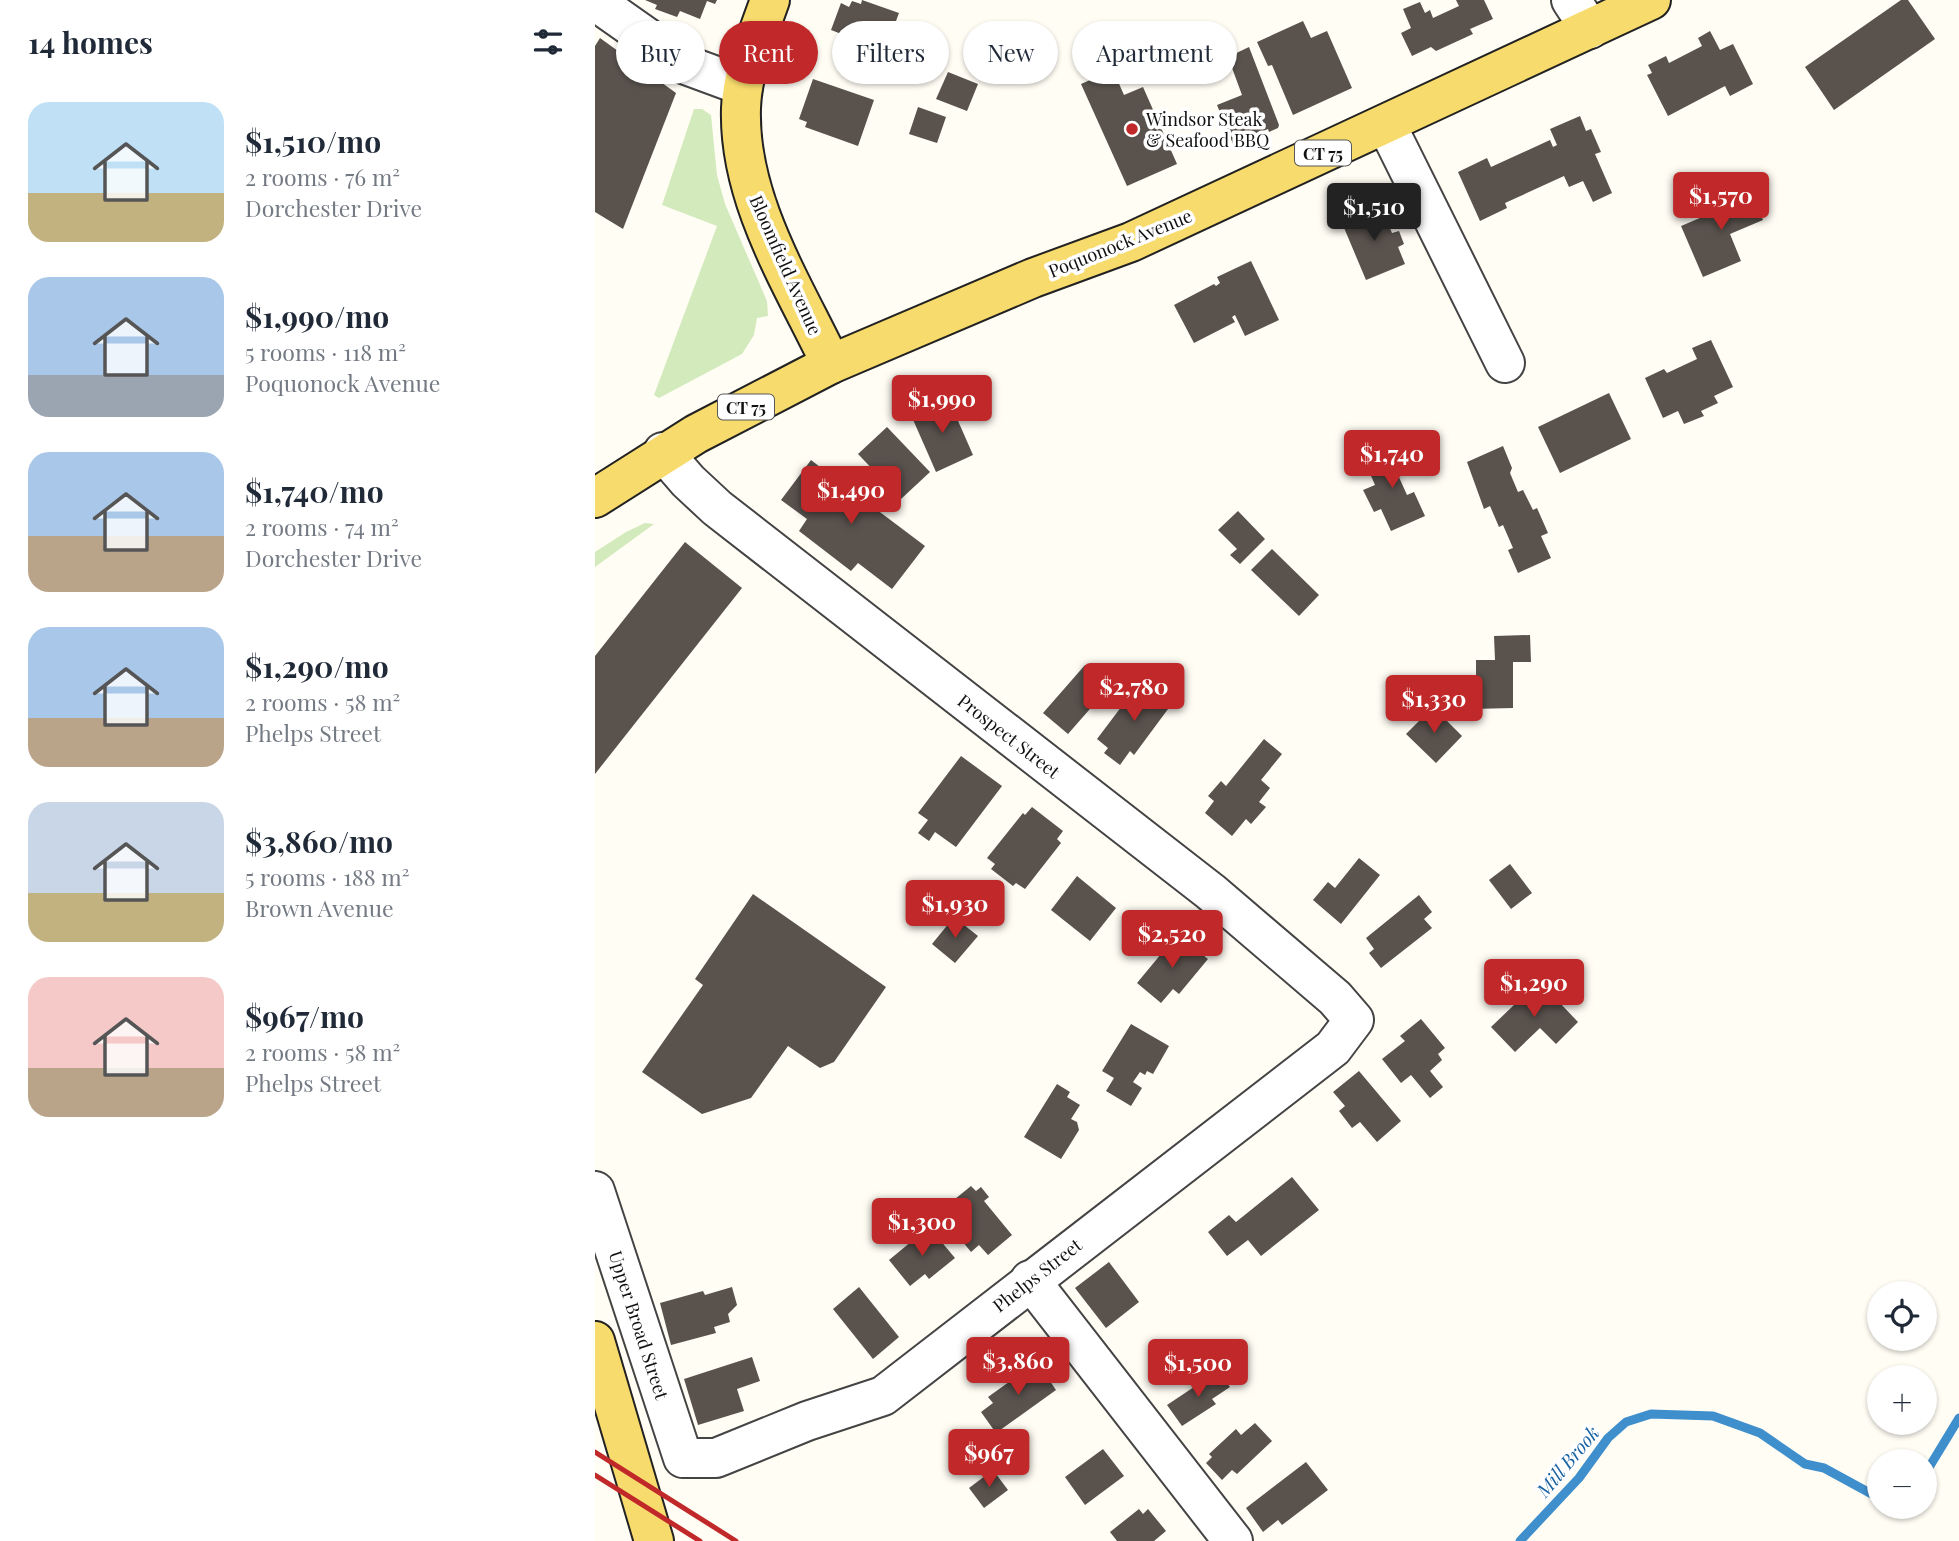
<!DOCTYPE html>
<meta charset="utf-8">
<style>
body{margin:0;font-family:"Playfair Display",serif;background:#f2f2f3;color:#1f2937;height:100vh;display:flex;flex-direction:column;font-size:26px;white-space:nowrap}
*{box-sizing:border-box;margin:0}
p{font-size:23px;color:#747a83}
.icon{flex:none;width:38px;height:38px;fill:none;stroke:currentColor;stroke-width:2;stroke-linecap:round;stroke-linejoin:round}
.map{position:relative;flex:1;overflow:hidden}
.panel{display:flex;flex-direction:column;background:#fff;width:595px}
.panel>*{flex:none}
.top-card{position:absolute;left:21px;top:21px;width:665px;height:63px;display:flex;gap:14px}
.buttons{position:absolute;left:1272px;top:1281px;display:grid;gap:14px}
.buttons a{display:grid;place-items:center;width:70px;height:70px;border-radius:50%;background:#fff;box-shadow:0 2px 5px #0004;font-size:35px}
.price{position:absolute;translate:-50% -60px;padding:0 16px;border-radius:7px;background:#c12829;color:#fff;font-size:23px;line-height:46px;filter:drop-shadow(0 2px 4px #0008)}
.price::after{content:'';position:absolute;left:50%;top:42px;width:21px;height:16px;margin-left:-10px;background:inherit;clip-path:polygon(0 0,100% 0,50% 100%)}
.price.active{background:#222;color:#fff}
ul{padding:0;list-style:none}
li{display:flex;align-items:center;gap:21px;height:175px;padding:0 28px}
li span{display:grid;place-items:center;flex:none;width:196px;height:140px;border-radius:21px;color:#555}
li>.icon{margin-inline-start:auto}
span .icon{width:84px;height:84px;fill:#fffc;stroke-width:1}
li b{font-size:30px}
h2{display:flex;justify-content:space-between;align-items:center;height:84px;padding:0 28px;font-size:30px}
.tag{padding:0 24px;border-radius:32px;background:#fff;box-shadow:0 2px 5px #0004;font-size:24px;line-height:63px}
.tag.active{background:#c12829;color:#fff}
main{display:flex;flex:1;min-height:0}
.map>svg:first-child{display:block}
.green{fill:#d3eabd}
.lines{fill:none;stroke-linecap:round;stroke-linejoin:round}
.stream{stroke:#408fcd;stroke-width:9}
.building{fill:#59524d}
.minor-casing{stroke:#444;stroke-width:42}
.major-casing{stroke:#222;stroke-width:42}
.minor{stroke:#fff;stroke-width:38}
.major{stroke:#f7db6c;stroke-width:38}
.rail{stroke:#c12829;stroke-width:5}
.poi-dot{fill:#c12829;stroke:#fff;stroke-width:2.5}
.labels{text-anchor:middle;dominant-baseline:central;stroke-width:7;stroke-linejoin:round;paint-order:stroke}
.shield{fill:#fff;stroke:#585858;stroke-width:2}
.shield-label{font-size:16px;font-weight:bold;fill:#111}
.poi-label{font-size:18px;fill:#111;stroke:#fff;text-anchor:start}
.street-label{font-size:18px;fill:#111;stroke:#fff}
.water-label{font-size:19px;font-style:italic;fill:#1962a3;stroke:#fff}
</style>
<main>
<section class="panel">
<h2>14 homes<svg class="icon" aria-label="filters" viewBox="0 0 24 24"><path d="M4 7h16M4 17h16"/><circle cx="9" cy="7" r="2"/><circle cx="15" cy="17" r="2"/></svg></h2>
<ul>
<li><span style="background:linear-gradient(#bfe0f5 65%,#c2b280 0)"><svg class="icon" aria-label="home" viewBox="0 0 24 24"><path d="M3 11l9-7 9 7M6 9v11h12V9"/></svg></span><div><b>$1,510/mo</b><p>2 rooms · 76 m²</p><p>Dorchester Drive</p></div></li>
<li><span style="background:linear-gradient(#a9c7e8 70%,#9aa5b1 0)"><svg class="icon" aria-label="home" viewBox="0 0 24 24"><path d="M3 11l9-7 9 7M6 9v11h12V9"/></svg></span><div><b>$1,990/mo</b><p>5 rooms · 118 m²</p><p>Poquonock Avenue</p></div></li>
<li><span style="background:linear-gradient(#a9c7e8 60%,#b9a48a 0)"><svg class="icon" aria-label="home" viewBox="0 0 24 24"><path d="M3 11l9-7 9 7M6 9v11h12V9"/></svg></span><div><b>$1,740/mo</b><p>2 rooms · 74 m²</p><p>Dorchester Drive</p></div></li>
<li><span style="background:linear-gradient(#a9c7e8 65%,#b9a48a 0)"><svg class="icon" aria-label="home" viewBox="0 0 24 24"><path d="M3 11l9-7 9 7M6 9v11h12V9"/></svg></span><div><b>$1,290/mo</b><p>2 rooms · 58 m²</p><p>Phelps Street</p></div></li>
<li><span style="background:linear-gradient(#c9d6e8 65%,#c2b280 0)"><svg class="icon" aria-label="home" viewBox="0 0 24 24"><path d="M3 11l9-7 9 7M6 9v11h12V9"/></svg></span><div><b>$3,860/mo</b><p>5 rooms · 188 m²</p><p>Brown Avenue</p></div></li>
<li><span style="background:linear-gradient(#f6c9c9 65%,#b9a48a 0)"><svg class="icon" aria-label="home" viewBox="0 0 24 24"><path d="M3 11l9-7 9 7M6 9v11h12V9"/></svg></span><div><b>$967/mo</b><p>2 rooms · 58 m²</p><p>Phelps Street</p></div></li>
</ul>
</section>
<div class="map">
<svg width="1364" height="1541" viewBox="0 0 1364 1541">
<rect width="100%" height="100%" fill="#fffdf4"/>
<!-- green -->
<g class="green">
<path d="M99 109H107L116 115 122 175 130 204 172 301 173 316 162 318 159 335 147 354 64 398 59 395 122 226 67 205Z"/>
<path d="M50 523 59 524 0 567V552L31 532Z"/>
</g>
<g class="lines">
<!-- stream -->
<g class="stream">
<path d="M1330 1474 1364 1418"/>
<path d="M925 1541 984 1478 1013 1438 1031 1422 1056 1414 1118 1416 1165 1433 1210 1464 1229 1468 1284 1498"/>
</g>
</g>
<!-- building -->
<g class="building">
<path d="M50 0H122L120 4 112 1 105 19 85 11 82 17 60 9 62 5Z"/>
<path d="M267 0 304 13 298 29 317 37 309 58 282 47 279 54 260 46 262 40 236 30 246 3 254 7 257 1 266 4Z"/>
<path d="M861 0H889L898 19 875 29 878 34 841 51 836 47 817 56 806 33 816 28 808 9 825 2 830 13 835 10 838 18 864 6Z"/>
<path d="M1306 0H1313L1340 39 1239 110 1210 67Z"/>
<path d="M708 21 716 38 732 31 757 88 698 115 677 65 673 66 662 42Z"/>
<path d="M1115 31 1125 50 1138 44 1158 84 1135 96 1130 86 1073 116 1052 75 1057 73 1053 65 1071 56 1074 63 1107 46 1103 38Z"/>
<path d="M5 38 81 93 28 229 0 212V46Z"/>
<path d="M654 47 684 125 683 128 674 132 673 129 638 144 622 105 647 95 633 57Z"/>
<path d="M518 70 529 95 548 87 582 164 532 186 486 84Z"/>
<path d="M353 72 383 84 372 111 341 99Z"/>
<path d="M218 79 279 100 263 146 210 127 212 122 204 119Z"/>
<path d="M323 107 351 117 342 143 314 134Z"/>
<path d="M985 116 991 131 996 129 1006 152 1000 154 1017 193 998 202 988 181 974 187 969 176 910 203 912 208 885 221 863 172 892 158 896 167 955 140 958 147 962 145 955 129Z"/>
<path d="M1154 187 1168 220 1135 234 1146 261 1108 277 1086 226 1131 207 1128 199Z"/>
<path d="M786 206 797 233 804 231 809 244 803 247 810 264 771 280 747 223Z"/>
<path d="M656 261 684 320 650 336 640 315 637 317 640 322 599 343 579 305 619 284 621 286 625 283 622 277Z"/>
<path d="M1116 340 1138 387 1119 396 1123 403 1106 411 1109 416 1089 424 1083 411 1068 418 1050 378 1069 369 1072 373 1102 359 1097 348Z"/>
<path d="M1014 393 1036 439 965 473 943 427Z"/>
<path d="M353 398 378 455 341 472 316 415Z"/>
<path d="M292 427 335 472 306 499 263 454Z"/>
<path d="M908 446 917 468 915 473 923 492 928 490 938 510 942 508 953 533 946 536 956 558 923 573 913 550 918 548 908 525 904 527 895 506 889 509 872 462Z"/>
<path d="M804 447 814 470 803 475 812 495 819 492 830 516 796 531 786 509 779 512 768 490 780 485 770 462Z"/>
<path d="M216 460 234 474 238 469 257 483 253 488 330 546 297 589 263 563 256 571 204 531 212 519 186 500Z"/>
<path d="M643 511 670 539 645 564 635 555 642 549 623 530Z"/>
<path d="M90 542 147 588 0 774V656Z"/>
<path d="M677 549 724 595 704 616 656 570Z"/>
<path d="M935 635 936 662H918V708L877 709 876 681H881V660H900L899 636Z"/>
<path d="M490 665 515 686 473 734 448 713Z"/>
<path d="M549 685 559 692 562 689 575 699 572 702 576 705 539 755 535 751 525 765 509 753 513 748 502 739 539 690 543 693Z"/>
<path d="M838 707 867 736 841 763 811 734Z"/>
<path d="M669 739 687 754 666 780 675 788 664 802 671 807 656 824 651 819 637 836 610 813 619 801 613 796 626 781 631 786Z"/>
<path d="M366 756 407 786 361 847 340 832 334 841 323 833 333 820 323 813Z"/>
<path d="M437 807 468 831 462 839 466 843 430 889 421 883 418 886 396 869 400 864 392 858 428 813 430 815Z"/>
<path d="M764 858 785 875 746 924 718 900 733 882 740 888Z"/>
<path d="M915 864 937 893 916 909 894 880Z"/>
<path d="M482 876 521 908 495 941 456 910Z"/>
<path d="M158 894 291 987 239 1062 225 1068 193 1046 156 1098 107 1114 47 1072 108 985 100 979Z"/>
<path d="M824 895 837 912 829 919 837 928 786 968 774 953 779 949 771 938Z"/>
<path d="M359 917 383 936 360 963 337 944Z"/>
<path d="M585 937 613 959 584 994 578 989 566 1003 542 983 571 948 574 950Z"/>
<path d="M944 981 983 1022 961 1044 945 1028 920 1052 896 1027Z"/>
<path d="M826 1019 850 1048 843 1054 847 1060 835 1071 848 1087 835 1098 816 1075 806 1083 787 1059 810 1041 805 1036Z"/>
<path d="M536 1024 574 1046 558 1074 552 1071 550 1075 545 1072 538 1082 547 1088 536 1106 511 1091 519 1078 507 1071Z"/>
<path d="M764 1071 806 1121 782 1142 765 1122 757 1128 744 1111 750 1106 738 1092Z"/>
<path d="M462 1084 475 1092 472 1097 485 1105 476 1119 482 1122 484 1130 466 1159 429 1137Z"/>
<path d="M697 1177 724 1210 666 1256 653 1240 632 1256 613 1232 634 1215 641 1222Z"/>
<path d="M376 1186 381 1191 386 1187 394 1197 389 1201 417 1235 393 1255 384 1245 376 1252 359 1231 363 1228 353 1215 364 1205 360 1199Z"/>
<path d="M334 1227 360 1258 334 1279 330 1274 315 1286 294 1260Z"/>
<path d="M514 1262 544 1302 511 1328 480 1288Z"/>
<path d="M137 1287 142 1305 133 1314 135 1322 119 1327 121 1333 76 1345 65 1303 108 1291 110 1295Z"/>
<path d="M264 1287 304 1337 278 1359 238 1309Z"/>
<path d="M157 1357 165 1381 142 1389 149 1411 103 1425 89 1379Z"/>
<path d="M442 1362 461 1390 401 1433 386 1412 398 1403 393 1397Z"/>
<path d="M623 1371 635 1387 617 1399 621 1404 587 1426 572 1405Z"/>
<path d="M660 1423 677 1441 642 1474 637 1470 627 1480 611 1463 617 1457 614 1454 641 1429 646 1435Z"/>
<path d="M508 1449 529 1476 490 1505 470 1477Z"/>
<path d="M711 1462 733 1490 687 1525 683 1520 668 1532 651 1508Z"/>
<path d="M398 1470 413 1490 389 1508 374 1488Z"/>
<path d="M544 1509 548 1514 553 1509 571 1531 559 1541H522L515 1532Z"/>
</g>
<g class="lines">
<!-- minor casing -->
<g class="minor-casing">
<g id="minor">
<path d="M976 0 995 29"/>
<path d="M0 1 91 65 148 86"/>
<path d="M791 124 910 363"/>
<path d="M0 1191 88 1458H121L212 1421 288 1396 738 1048 759 1020 740 998 616 892 122 508 93 481 68 452"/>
<path d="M435 1280 638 1541"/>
</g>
</g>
<!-- major casing -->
<g class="major-casing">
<g id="major">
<path d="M175 0C163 34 147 72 146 108 143 200 198 284 236 364"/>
<path d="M0 498 101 434 236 364 438 278 536 242 1056 0"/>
<path d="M0 1341 59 1541"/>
</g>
</g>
<!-- minor -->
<use href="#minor" class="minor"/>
<!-- major -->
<use href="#major" class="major"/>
<!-- rail -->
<g class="rail">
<path d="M0 1452 141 1541"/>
<path d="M0 1475 105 1541"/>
</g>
</g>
<!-- markers -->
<circle class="poi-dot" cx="537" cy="129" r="7"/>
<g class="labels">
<!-- shield labels -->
<g class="shield">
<rect x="700" y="140.5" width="56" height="25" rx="5"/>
<rect x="123" y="394.5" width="56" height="25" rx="5"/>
</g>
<g class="shield-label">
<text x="728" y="153">CT 75</text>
<text x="151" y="407">CT 75</text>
</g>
<!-- poi labels -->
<g class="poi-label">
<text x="551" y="119">Windsor Steak<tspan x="551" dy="21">&amp; Seafood BBQ</tspan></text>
</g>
<!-- street labels -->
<g class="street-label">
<text transform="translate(525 243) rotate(-22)">Poquonock Avenue</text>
<text transform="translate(191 265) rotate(66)">Bloomfield Avenue</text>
<text transform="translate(414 736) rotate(38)">Prospect Street</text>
<text transform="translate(442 1275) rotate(-38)">Phelps Street</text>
<text transform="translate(44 1325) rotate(72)">Upper Broad Street</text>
</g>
<!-- water labels -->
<g class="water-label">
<text transform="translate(972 1461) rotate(-50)">Mill Brook</text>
</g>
</g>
</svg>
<div class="buttons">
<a><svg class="icon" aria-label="locate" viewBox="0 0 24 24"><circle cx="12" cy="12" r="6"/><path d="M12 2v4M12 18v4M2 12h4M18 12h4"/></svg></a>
<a>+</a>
<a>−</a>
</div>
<b class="price" style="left:1126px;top:232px">$1,570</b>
<b class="price active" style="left:779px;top:243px">$1,510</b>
<b class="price" style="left:347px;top:435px">$1,990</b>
<b class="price" style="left:797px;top:490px">$1,740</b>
<b class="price" style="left:256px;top:526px">$1,490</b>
<b class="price" style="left:539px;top:723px">$2,780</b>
<b class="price" style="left:839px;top:735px">$1,330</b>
<b class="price" style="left:360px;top:940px">$1,930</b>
<b class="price" style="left:577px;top:970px">$2,520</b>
<b class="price" style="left:939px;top:1019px">$1,290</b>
<b class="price" style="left:327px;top:1258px">$1,300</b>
<b class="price" style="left:423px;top:1397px">$3,860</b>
<b class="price" style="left:603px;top:1399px">$1,500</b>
<b class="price" style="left:394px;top:1489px">$967</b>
<div class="top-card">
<a class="tag">Buy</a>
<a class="tag active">Rent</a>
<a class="tag">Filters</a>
<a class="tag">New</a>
<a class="tag">Apartment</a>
</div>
</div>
</main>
